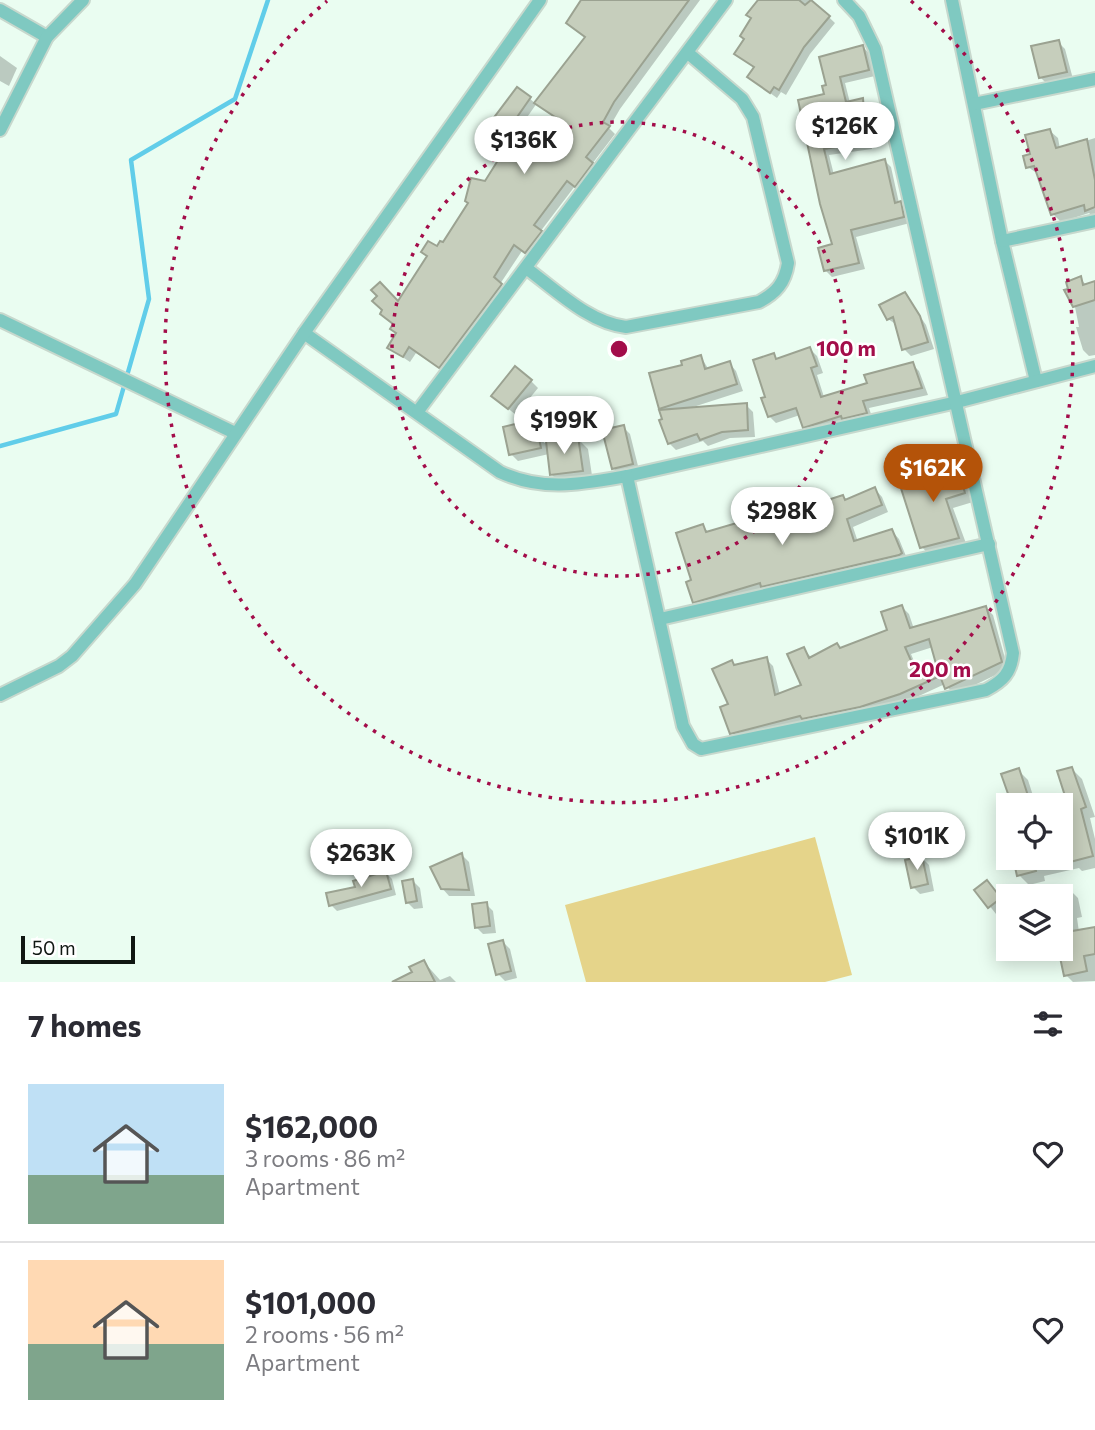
<!DOCTYPE html>
<meta charset="utf-8">
<style>
body{margin:0;font-family:Commissioner,sans-serif;background:#f7f7f7;color:#2b2b33;height:100vh;display:flex;flex-direction:column;font-size:26px;white-space:nowrap}
*{box-sizing:border-box;margin:0}
p{font-size:23px;color:#7c7c81}
.icon{flex:none;width:38px;height:38px;fill:none;stroke:currentColor;stroke-width:2;stroke-linecap:round;stroke-linejoin:round}
.map{position:relative;height:982px;overflow:hidden}
.side{display:flex;flex-direction:column;background:#fff;flex:1}
.side>*{flex:none}
.tools{position:absolute;left:996px;top:793px;display:grid;gap:14px}
.tools a{display:grid;place-items:center;width:77px;height:77px;border-radius:0px;background:#fff;box-shadow:0 4px 18px #0003;font-size:35px}
.scale{position:absolute;left:21px;bottom:18px;width:114px;box-sizing:border-box;padding-left:7px;border:4px solid #101712;border-top:0;font-size:19px;line-height:24px;white-space:nowrap;color:#101712;-webkit-text-stroke:5px #fff;paint-order:stroke}
.price{position:absolute;translate:-50% -60px;padding:0 16px;border-radius:24px;background:#fff;color:#222;font-size:23px;line-height:46px;filter:drop-shadow(0 2px 4px #0008)}
.price::after{content:'';position:absolute;left:50%;top:42px;width:21px;height:16px;margin-left:-10px;background:inherit;clip-path:polygon(0 0,100% 0,50% 100%)}
.price.selected{background:#b45309;color:#fff}
ul{padding:0;list-style:none}
li{display:flex;align-items:center;gap:21px;height:175px;padding:0 28px}
li+li{border-top:2px solid #e1e1e2}
li span{display:grid;place-items:center;flex:none;width:196px;height:140px;border-radius:0px;color:#555}
li>.icon{margin-inline-start:auto}
span .icon{width:84px;height:84px;fill:#fffc;stroke-width:1}
li b{font-size:30px}
h2{display:flex;justify-content:space-between;align-items:center;height:84px;padding:0 28px;font-size:30px}
.map>svg:first-child{display:block}
.pitch{fill:#e5d48a}
.shadow{fill:#0003;fill-rule:evenodd}
.lines{fill:none;stroke-linecap:round;stroke-linejoin:round}
.stream{stroke:#61cde9;stroke-width:4.5}
.building{fill:#c6cebc;stroke:#9ba291;stroke-width:2;fill-rule:evenodd}
.street-casing{stroke:#c7d8cd;stroke-width:16}
.street{stroke:#7fc9c1;stroke-width:12}
.ring{fill:none;stroke:#a30d4a;stroke-width:3.5;stroke-dasharray:3.5 7}
.centre{fill:#a30d4a;stroke:#fff;stroke-width:3.5}
.ring-label{font-size:21px;text-anchor:middle;font-weight:bold;fill:#a30d4a;stroke:#fff;stroke-width:5;stroke-linejoin:round;paint-order:stroke}
</style>
<div class="map">
<svg width="1095" height="982" viewBox="0 0 1095 982">
<rect width="100%" height="100%" fill="#eafdf1"/>
<!-- pitch -->
<path class="pitch" d="M815 837 852 975 825 982H586L565 905Z"/>
<!-- shadow -->
<g class="shadow">
<path d="M592 0H700L620 109 609 128 615 134 592 164 599 171 582 192 575 186 540 232 547 239 533 258 522 251 500 284 508 292 447 373 416 353 410 362 389 348 397 334 398 303 443 245 509 146 495 134 529 98 536 104 586 38 568 23ZM537 103 572 128 555 150 521 126Z"/>
<path d="M760 0H811L835 23 810 54 786 95 781 92 777 98 756 83 755 68 736 54 746 40Z"/>
<path d="M1058 42 1065 49 1073 79 1047 84 1040 77Z"/>
<path d="M863 47 869 53 875 76 845 83 850 103 862 100 868 106 872 149 829 155 834 175 885 161 891 167 899 203 907 210 910 223 856 237 865 269 832 277 826 271 834 245 801 101 826 95Z"/>
<path d="M0 56 17 68 9 86 0 81Z"/>
<path d="M1050 131 1058 138 1060 149 1095 138V218L1089 213 1061 222 1053 214 1038 174 1028 167Z"/>
<path d="M1080 278 1087 286 1095 283V355L1089 356 1083 350 1076 327H1079L1075 307 1066 291Z"/>
<path d="M905 294 926 325 934 349 911 356 904 349 897 325 888 319Z"/>
<path d="M810 349 817 356 823 373 817 375 824 397 869 384 912 364 919 371 928 395 869 408 873 420 811 434 804 427 800 415 776 423 769 416 768 398 773 355 778 360Z"/>
<path d="M701 357 709 370 729 363 736 371 743 391 690 408 746 405 753 412 755 437 730 438 708 446 703 441 676 450 669 443 661 408 684 366Z"/>
<path d="M531 381 538 388 516 415 500 402Z"/>
<path d="M534 421 541 428 544 443 577 438 588 449 593 482 563 486 552 475 549 454 518 461 511 454Z"/>
<path d="M623 427 630 434 639 470 620 475 613 468Z"/>
<path d="M955 463 964 472 973 502 953 508 967 546 930 556 922 547Z"/>
<path d="M875 489 882 497 888 512 853 527 858 542 892 531 899 539 908 561 702 609 694 602 693 581 703 526 709 533 773 514 777 518 843 497 846 501Z"/>
<path d="M902 607 909 614 914 629 986 608 993 615 1008 669 954 695 945 684 908 701 739 740 732 733V662L736 666 766 659 773 666 780 695 803 686V649L812 658 889 631ZM933 647 938 665 919 673 911 654Z"/>
<path d="M1072 769 1082 779 1095 817 1090 818 1095 839V868L1082 871 1079 868 1044 876 1045 881 1029 885 1019 875 1015 858H1060V805H1044L1068 797Z"/>
<path d="M1018 770 1028 780 1036 805H1013Z"/>
<path d="M462 855 469 862 475 896H449L442 888Z"/>
<path d="M922 858 929 865 934 891 920 894 913 887Z"/>
<path d="M386 873 392 879 396 895 337 911 331 905Z"/>
<path d="M413 881 420 888 423 908 414 909 407 902Z"/>
<path d="M1068 888 1078 898 1082 917 1077 918 1079 932 1095 928V981L1073 982 1066 975 1060 948V896H1050L1049 891Z"/>
<path d="M994 889 1007 906 996 914 977 890Z"/>
<path d="M486 904 493 911 496 933 483 934 476 927Z"/>
<path d="M503 942 510 949 517 978 505 981 498 974Z"/>
<path d="M424 962 440 980 450 976 456 982H396L414 973Z"/>
</g>
<g class="lines">
<!-- stream -->
<path class="stream" d="M0 446 116 414 149 299 131 160 235 99 268 0"/>
</g>
<!-- building -->
<g class="building">
<path d="M581 0H689L614 102 603 122 610 126 586 157 593 163 575 187 567 181 534 225 542 231 525 253 514 245 494 277 502 284 439 368 409 347 403 357 387 348 396 333 390 329 393 324 380 314 382 310 372 301 377 296 371 290 380 282 398 301 427 256 421 252 428 241 437 246 440 241 443 242 468 203 465 201 471 178 485 181 507 146 486 128 517 87 531 97 515 120 555 147 570 127 534 103 585 37 566 23Z"/>
<path d="M758 0H799L805 5 811 0 830 16 804 47 779 90 774 87 770 93 747 77 754 67 734 54 744 39 740 36 751 18 746 15Z"/>
<path d="M1059 40 1067 72 1039 78 1031 46Z"/>
<path d="M863 45 869 70 840 77 846 102 863 98 866 142 824 149 830 174 885 159 895 203 901 201 904 217 851 230 859 263 824 271 818 248 832 244 820 204 798 100 824 94 822 86 826 85 819 57Z"/>
<path d="M1050 129 1056 148 1087 139 1095 180V207L1085 211 1084 205 1051 215 1034 166 1026 168 1023 156 1030 154 1025 135Z"/>
<path d="M1081 276 1083 285 1095 281V300L1073 307 1064 290 1068 289 1066 282Z"/>
<path d="M905 292 920 316 928 342 902 350 893 317 887 320 879 305Z"/>
<path d="M810 347 817 366 811 368 821 397 867 383 864 375 913 362 922 388 863 401 867 413 842 419 841 416 803 428 796 408 768 417 761 398 765 397 753 360 774 353 776 359Z"/>
<path d="M701 355 705 369 730 361 737 384 659 409 649 373 682 365 681 361Z"/>
<path d="M515 366 532 380 508 409 491 396Z"/>
<path d="M747 403 748 430 722 432 700 440 697 434 668 444 659 420 662 419 659 410Z"/>
<path d="M535 419 541 448 509 455 503 427Z"/>
<path d="M624 425 633 464 612 469 602 430Z"/>
<path d="M578 436 583 471 550 475 546 441Z"/>
<path d="M956 461 965 493 946 499 959 538 920 548 899 482Z"/>
<path d="M875 487 882 505 847 519 854 541 892 529 902 553 899 555 761 587 760 583 693 603 686 582 691 580 676 533 703 524 706 532 774 512 775 517 843 495 845 500Z"/>
<path d="M902 605 910 628 986 606 1002 662 945 689 940 676 900 694 860 707 802 719 800 716 730 734 720 707 728 704 712 669 732 660 734 665 767 657 775 695 801 685 787 654 804 647 809 658 837 643 840 648 887 630 881 612ZM929 639 936 664 916 672 905 647Z"/>
<path d="M1072 767 1086 807 1081 809 1093 856 1070 862 1060 823V798L1065 796 1057 771Z"/>
<path d="M1019 768 1031 805H1012L1001 774Z"/>
<path d="M462 853 469 890 441 889 430 867Z"/>
<path d="M922 856 928 884 911 888 905 860Z"/>
<path d="M1013 858H1033L1036 871 1017 876Z"/>
<path d="M386 871 391 889 329 906 326 893 355 887 353 881Z"/>
<path d="M413 879 417 901 406 903 402 881Z"/>
<path d="M987 880 1001 898 988 908 974 890Z"/>
<path d="M487 902 490 926 475 928 472 904Z"/>
<path d="M1060 902H1066L1072 931 1095 927V954L1084 956 1087 971 1064 976 1058 948Z"/>
<path d="M503 940 511 971 496 975 488 944Z"/>
<path d="M424 960 435 982H392L412 972 409 967Z"/>
</g>
<g class="lines">
<!-- street casing -->
<g class="street-casing">
<g id="street">
<path d="M952 0 1002 241 1036 381"/>
<path d="M0 10 47 37"/>
<path d="M974 104 1095 79"/>
<path d="M0 130 47 37 83 0"/>
<path d="M1002 241 1095 221"/>
<path d="M526 268C556 290 589 323 626 327L759 302C776 293 785 283 788 263L753 117 742 99 688 53"/>
<path d="M0 320 235 433"/>
<path d="M304 333 500 472C543 492 581 484 627 476L957 402 1095 366"/>
<path d="M418 411 726 0"/>
<path d="M627 476 683 726 693 744 701 749 986 690C1003 681 1011 673 1013 653L875 49 859 16 844 0"/>
<path d="M660 619 989 544"/>
<path d="M0 695 59 666 72 656 135 584 304 333 540 0"/>
</g>
</g>
<!-- street -->
<use href="#street" class="street"/>
</g>
<!-- distance rings -->
<g class="ring">
<circle cx="619" cy="349" r="227"/>
<path d="M911 1A454 454 0 1 1 327 1"/>
</g>
<circle cx="619" cy="349" r="10" class="centre"/>
<g class="ring-label">
<text x="846" y="356">100 m</text>
<text x="940" y="677">200 m</text>
</g>
</svg>
<div class="tools">
<a><svg class="icon" aria-label="locate" viewBox="0 0 24 24"><circle cx="12" cy="12" r="6"/><path d="M12 2v4M12 18v4M2 12h4M18 12h4"/></svg></a>
<a><svg class="icon" aria-label="layers" viewBox="0 0 24 24"><path d="M12 4l9 5-9 5-9-5zM3 14l9 5 9-5"/></svg></a>
</div>
<div class="scale">50 m</div>
<b class="price" style="left:845px;top:162px">$126K</b>
<b class="price" style="left:524px;top:176px">$136K</b>
<b class="price" style="left:564px;top:456px">$199K</b>
<b class="price selected" style="left:933px;top:504px">$162K</b>
<b class="price" style="left:782px;top:547px">$298K</b>
<b class="price" style="left:917px;top:872px">$101K</b>
<b class="price" style="left:361px;top:889px">$263K</b>
</div>
<section class="side">
<h2>7 homes<svg class="icon" aria-label="filters" viewBox="0 0 24 24"><path d="M4 7h16M4 17h16"/><circle cx="9" cy="7" r="2"/><circle cx="15" cy="17" r="2"/></svg></h2>
<ul>
<li><span style="background:linear-gradient(#bfe0f5 65%,#7fa58c 0)"><svg class="icon" aria-label="home" viewBox="0 0 24 24"><path d="M3 11l9-7 9 7M6 9v11h12V9"/></svg></span><div><b>$162,000</b><p>3 rooms · 86 m²</p><p>Apartment</p></div><svg class="icon" aria-label="heart" viewBox="0 0 24 24"><path d="M12 20l-8-8c-3-5 5-10 8-4 3-6 11-1 8 4z"/></svg></li>
<li><span style="background:linear-gradient(#ffd9b3 60%,#7fa58c 0)"><svg class="icon" aria-label="home" viewBox="0 0 24 24"><path d="M3 11l9-7 9 7M6 9v11h12V9"/></svg></span><div><b>$101,000</b><p>2 rooms · 56 m²</p><p>Apartment</p></div><svg class="icon" aria-label="heart" viewBox="0 0 24 24"><path d="M12 20l-8-8c-3-5 5-10 8-4 3-6 11-1 8 4z"/></svg></li>
</ul>
</section>
